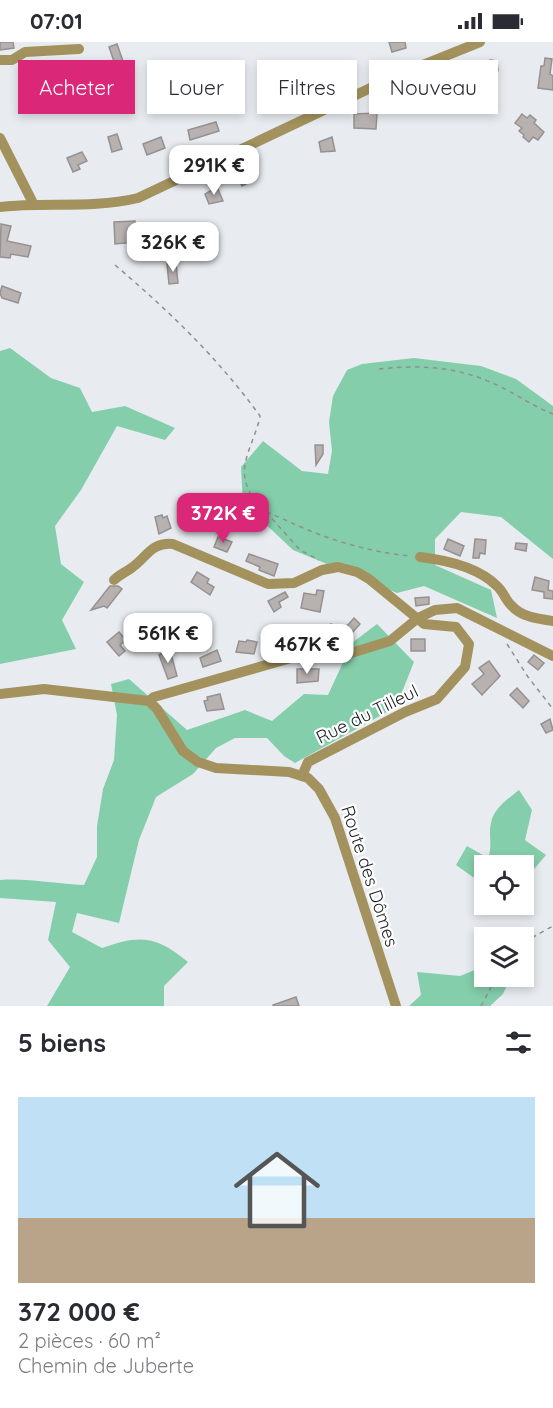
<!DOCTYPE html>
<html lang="fr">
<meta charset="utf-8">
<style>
body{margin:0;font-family:Quicksand,sans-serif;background:#f2f2f3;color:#2b2b33;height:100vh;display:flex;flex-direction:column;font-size:22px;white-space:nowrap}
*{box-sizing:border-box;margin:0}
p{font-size:20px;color:#7c7c81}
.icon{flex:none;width:33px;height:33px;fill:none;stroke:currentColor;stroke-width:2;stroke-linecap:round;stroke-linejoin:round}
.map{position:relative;height:964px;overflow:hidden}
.drawer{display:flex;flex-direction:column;background:#fff;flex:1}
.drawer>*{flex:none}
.banner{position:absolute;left:18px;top:18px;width:518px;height:54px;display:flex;gap:12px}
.controls{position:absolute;left:474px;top:813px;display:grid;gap:12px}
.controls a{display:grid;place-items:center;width:60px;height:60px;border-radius:0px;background:#fff;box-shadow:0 3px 9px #0003;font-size:30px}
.price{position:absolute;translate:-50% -51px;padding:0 14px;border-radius:12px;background:#fff;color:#222;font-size:20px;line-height:39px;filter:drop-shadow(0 2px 3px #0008)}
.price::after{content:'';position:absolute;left:50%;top:36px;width:18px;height:14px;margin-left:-9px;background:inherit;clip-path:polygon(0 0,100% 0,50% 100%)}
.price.selected{background:#db2777;color:#fff}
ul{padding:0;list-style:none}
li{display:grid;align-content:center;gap:12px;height:318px;padding:0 18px}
li span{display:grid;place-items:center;height:186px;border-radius:0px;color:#555}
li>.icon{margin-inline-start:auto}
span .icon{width:108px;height:108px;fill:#fffc;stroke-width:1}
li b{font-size:26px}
h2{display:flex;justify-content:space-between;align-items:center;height:72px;padding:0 18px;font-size:26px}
.pill{padding:0 21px;border-radius:0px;background:#fff;box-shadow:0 3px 9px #0003;font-size:21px;line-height:54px}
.pill.selected{background:#db2777;color:#fff}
.status{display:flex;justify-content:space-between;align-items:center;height:42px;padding:0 30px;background:#fff;direction:ltr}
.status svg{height:16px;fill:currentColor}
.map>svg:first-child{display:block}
.green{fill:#85ceab}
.building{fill:#b7b1b0;stroke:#969190;stroke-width:1.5}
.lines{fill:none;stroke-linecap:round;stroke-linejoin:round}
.path{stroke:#8d9092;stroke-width:1.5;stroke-dasharray:4.5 4.5;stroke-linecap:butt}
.minor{stroke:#a3925d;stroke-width:10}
.labels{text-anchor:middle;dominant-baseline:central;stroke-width:4.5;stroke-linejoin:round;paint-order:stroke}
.street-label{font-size:18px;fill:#1b1c1d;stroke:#fff}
</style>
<div class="status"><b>07:01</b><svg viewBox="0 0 49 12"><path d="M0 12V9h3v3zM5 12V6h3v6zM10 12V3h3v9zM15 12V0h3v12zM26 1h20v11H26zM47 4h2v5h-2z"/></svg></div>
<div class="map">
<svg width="553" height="964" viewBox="0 0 553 964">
<rect width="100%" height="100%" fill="#e8ecf0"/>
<!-- green -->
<g class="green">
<path d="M10 306 51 336 80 346 92 370 125 364 175 386 165 398 117 384 81 448 55 484 61 522 84 540 62 578 76 607 0 622V309Z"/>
<path d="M414 316 481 324 516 337 553 364V517L501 475 461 470 435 497V523L491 548 497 576 424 544 397 551 293 508 243 461 241 425 263 399 302 429 328 432 332 409 329 380 333 354 347 328 362 322Z"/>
<path d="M377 582 414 620 396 665 295 721 284 714 267 696H235L216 706 193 732 156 755 139 798 119 881 77 871 72 890 102 906C140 892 157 894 188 920L164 944V964H47L70 925 48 898 56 860 0 856V838C28 836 56 842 84 843L97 815V784L103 747 114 718 117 673 111 642 129 637 187 688 245 668 272 679 304 652 328 653 352 601Z"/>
<path d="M519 748 532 768 525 798 546 813 524 839V824H484V843L456 823 467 804 488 816C493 803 488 794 491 781 493 767 509 756 519 748Z"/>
<path d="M484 924V934L511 935 503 952 490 964H409L421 953 417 930 460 934Z"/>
</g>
<!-- building -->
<g class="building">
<path d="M0 0H13L14 6 0 8Z"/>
<path d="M389 0H405L406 6 392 10Z"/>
<path d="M117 2 124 22 116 25 109 5Z"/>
<path d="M545 16 552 17 550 32 553 34V48L538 46 541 24H544Z"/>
<path d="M490 18 497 19 498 28 492 48 482 46 483 38 475 36 476 25 487 26Z"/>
<path d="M65 24 69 41 58 45 55 27Z"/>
<path d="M99 26 101 37 84 41 82 31Z"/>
<path d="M454 33H461V41H466V59H455Z"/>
<path d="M38 39 43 64 33 67 27 57 24 58 21 49 26 47 25 43Z"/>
<path d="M398 47H407L406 70 393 69V60H398Z"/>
<path d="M377 71 376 87 354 86V72Z"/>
<path d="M522 72 527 76 530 73 536 78 534 81 544 90 538 98 533 95 529 100 523 95 524 93 519 89 522 86 515 81Z"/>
<path d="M216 80 219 89 190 98 188 88Z"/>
<path d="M117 92 122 107 112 110 108 95Z"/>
<path d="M161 95 165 106 147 113 143 102Z"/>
<path d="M332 95 335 109 321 110 319 100Z"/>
<path d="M82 110 87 119 78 123 80 127 73 130 67 116Z"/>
<path d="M246 131 250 140 242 144 238 135Z"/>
<path d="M217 145 223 159 209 162 205 152Z"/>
<path d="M135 179V187L145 186 146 193 135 194 136 200 115 202 114 180Z"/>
<path d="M1 182 11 184 7 199 31 204 28 215 11 212 10 216 0 215Z"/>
<path d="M176 221 178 241 169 242 167 222Z"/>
<path d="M2 244 21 251 18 261 2 256 0 251Z"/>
<path d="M315 403H323V412L316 423Z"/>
<path d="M162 473 163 476 167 474 171 486 159 492 155 475Z"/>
<path d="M218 495 232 500 227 510 214 505Z"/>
<path d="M448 497 464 504 460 514 444 507Z"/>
<path d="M475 497 486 498 485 512 480 511 479 516H473Z"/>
<path d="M516 501 527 502 526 509 515 507Z"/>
<path d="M249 512 278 522 274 534 259 528 260 525 246 519Z"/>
<path d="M197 530 209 537 207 541 214 545 210 553 191 540Z"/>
<path d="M535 535 549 539 548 548 553 549V557L544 556V550L532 548Z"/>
<path d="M110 544H118L122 547 107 566 104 564 91 568Z"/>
<path d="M317 548 324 549 320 570 301 566 304 551 316 553Z"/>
<path d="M285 550 288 555 279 560 281 565 274 570 268 559Z"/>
<path d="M429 555V562L416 564 415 556Z"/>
<path d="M354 576 360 582 352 591 346 585Z"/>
<path d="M331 582 339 586 336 593 328 589Z"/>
<path d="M119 590 126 598 120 603 125 609 119 614 107 600Z"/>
<rect x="411" y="597" width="14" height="12"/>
<path d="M247 598 257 600 254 612 236 610 239 599 246 600Z"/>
<path d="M170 608 177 634 168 637 159 613Z"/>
<path d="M217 608 221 619 203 625 200 616Z"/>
<path d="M534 613 544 621 538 628 528 620Z"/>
<path d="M489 619 500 634 482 653 472 642 484 632 479 626Z"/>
<path d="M297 627H319L318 639 297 641Z"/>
<path d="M517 646 529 659 523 666 510 653Z"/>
<path d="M220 652 224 667 207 669 204 659 208 658 207 655Z"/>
<path d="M550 677 553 688 546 691 541 682Z"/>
<path d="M296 955 299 964H273V963Z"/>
</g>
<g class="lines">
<!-- path -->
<g class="path">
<path d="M115 223C169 269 218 316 260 374 257 393 241 418 245 436 247 448 254 459 263 467 267 471 274 473 279 475 320 495 365 510 411 514"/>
<path d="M379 327C417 323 454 324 490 340 512 349 530 363 553 372"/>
<path d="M266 470 300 508 319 518"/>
<path d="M507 602 528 635 553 667"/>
<path d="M524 900 553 884"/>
<path d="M481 964 497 934"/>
</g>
<!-- minor -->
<g class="minor">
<path d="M0 18H12L25 10 79 7"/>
<path d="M0 96 33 161"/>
<path d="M0 165C46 160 92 167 138 156L398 33 480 0"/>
<path d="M420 515C446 518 478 525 497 544 503 549 505 557 511 563 521 575 538 577 553 579"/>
<path d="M114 538C119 533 124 531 130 527 147 516 150 500 173 502L268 542 294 541 322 528 338 525 357 530 369 537 424 582 456 585 469 602 465 625 437 657 405 670 308 720 302 734"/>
<path d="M0 652 44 647 149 659 157 667 183 709 198 720 216 726 289 730 308 736 319 747 335 776 396 964"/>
<path d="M149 659 154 655 298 614 351 611 390 599 418 576 435 568 457 566 553 614"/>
</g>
</g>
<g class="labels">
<!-- street labels -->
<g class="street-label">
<text transform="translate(367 672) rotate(-26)">Rue du Tilleul</text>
<text transform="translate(370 834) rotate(72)">Route des Dômes</text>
</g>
</g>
</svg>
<div class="controls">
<a><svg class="icon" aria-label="locate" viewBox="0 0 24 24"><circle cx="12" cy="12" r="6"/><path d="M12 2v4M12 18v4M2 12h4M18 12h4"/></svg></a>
<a><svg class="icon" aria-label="layers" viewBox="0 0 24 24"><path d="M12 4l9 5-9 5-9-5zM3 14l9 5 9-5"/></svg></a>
</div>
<b class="price" style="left:214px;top:154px">291K €</b>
<b class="price" style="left:173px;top:231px">326K €</b>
<b class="price selected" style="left:223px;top:502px">372K €</b>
<b class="price" style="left:168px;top:622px">561K €</b>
<b class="price" style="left:307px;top:633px">467K €</b>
<div class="banner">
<a class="pill selected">Acheter</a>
<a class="pill">Louer</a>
<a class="pill">Filtres</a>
<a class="pill">Nouveau</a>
</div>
</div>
<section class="drawer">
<h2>5 biens<svg class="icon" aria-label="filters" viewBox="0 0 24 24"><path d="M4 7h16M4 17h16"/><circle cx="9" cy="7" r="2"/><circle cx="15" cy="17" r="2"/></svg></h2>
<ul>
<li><span style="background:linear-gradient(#bfe0f5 65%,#b9a48a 0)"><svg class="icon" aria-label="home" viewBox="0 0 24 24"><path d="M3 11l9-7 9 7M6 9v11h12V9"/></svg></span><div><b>372 000 €</b><p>2 pièces · 60 m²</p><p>Chemin de Juberte</p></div></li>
</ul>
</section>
